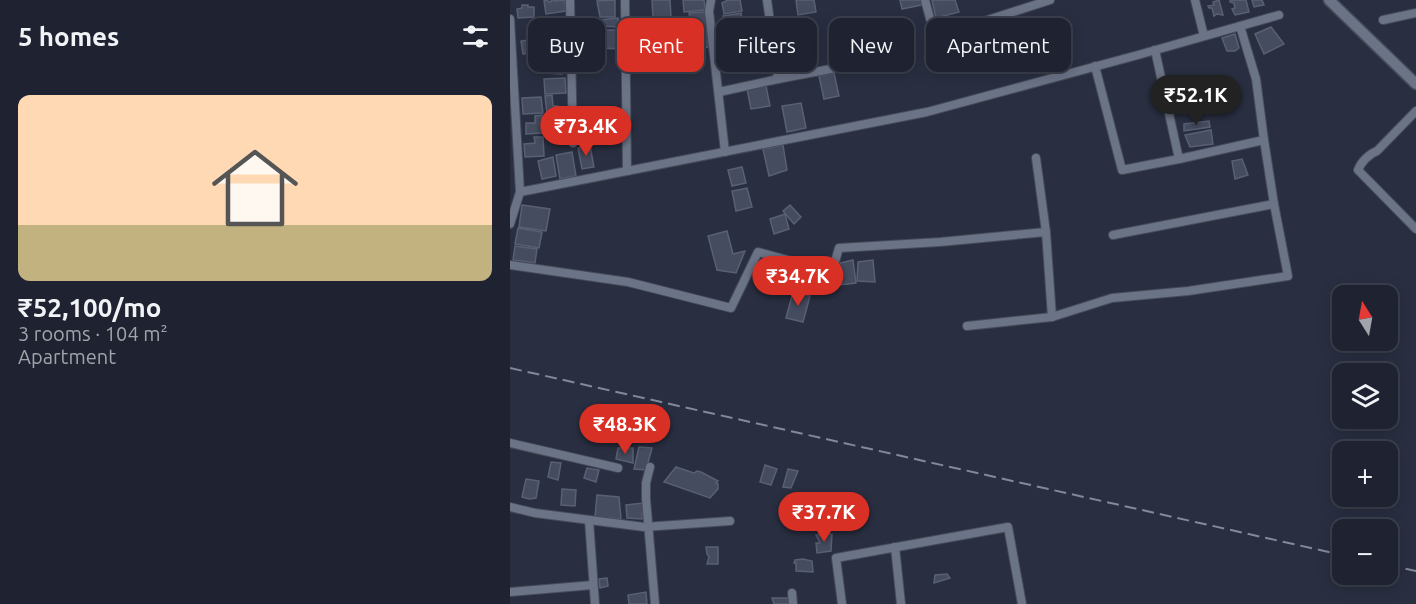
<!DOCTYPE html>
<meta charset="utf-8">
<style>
body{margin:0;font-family:Ubuntu,sans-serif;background:#2c2f3d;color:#f1f3f6;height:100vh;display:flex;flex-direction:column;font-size:22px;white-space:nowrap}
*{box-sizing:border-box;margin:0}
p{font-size:20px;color:#a1a4ab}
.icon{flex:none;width:33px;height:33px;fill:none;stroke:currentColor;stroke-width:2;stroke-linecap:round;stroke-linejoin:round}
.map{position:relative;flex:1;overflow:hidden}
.panel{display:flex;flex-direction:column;background:#1f2331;width:510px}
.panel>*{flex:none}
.top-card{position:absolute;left:18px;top:18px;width:570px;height:54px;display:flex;gap:12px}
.needle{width:39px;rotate:349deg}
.buttons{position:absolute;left:822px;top:285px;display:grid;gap:12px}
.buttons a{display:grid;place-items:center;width:66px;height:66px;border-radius:12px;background:#1f2331;box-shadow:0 3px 15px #0003,0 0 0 2px #3c404d;font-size:30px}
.price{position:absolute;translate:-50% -51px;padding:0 14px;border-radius:21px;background:#d93025;color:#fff;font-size:20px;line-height:39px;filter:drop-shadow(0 2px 3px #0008)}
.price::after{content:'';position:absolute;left:50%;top:36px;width:18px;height:14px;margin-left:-9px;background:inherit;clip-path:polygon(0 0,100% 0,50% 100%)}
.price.on{background:#222;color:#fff}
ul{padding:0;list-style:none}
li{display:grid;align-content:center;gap:12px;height:318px;padding:0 18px}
li span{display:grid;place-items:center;height:186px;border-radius:12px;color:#555}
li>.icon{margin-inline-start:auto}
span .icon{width:108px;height:108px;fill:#fffc;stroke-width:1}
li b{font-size:26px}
h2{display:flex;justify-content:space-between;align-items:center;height:72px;padding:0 18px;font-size:26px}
.chip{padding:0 21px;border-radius:12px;background:#1f2331;box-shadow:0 3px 15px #0003,0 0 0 2px #3c404d;font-size:21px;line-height:54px}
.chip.on{background:#d93025;color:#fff}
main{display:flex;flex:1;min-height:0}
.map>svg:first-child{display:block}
.building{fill:#464c60;stroke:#596074;stroke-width:1.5}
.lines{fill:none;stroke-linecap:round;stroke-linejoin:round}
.street-casing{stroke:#464b5a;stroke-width:10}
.secondary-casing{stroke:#464b5a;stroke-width:13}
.street{stroke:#6b7387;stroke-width:8}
.secondary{stroke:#6b7387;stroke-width:10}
.rail{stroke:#838998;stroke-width:2;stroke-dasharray:12 6;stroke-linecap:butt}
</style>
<main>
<section class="panel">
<h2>5 homes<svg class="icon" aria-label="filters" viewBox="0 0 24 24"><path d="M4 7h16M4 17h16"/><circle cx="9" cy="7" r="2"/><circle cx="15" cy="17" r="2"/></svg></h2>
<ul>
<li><span style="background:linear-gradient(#ffd9b3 70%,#c2b280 0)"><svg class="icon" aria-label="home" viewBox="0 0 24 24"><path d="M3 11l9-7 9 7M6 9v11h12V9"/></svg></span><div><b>₹52,100/mo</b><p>3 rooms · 104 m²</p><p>Apartment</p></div></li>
</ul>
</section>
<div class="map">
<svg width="906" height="604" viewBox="0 0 906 604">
<rect width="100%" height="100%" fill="#292f41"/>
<!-- building -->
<g class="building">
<path d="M37 0 39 2H41V0H44V1L55 0 56 11 36 14 34 1Z"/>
<path d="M105 0V17H90L87 1Z"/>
<path d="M142 0H160L161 17 143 18Z"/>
<path d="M173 0H194L195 10 174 12Z"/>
<path d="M218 0H230L232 11 214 14 212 3Z"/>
<path d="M286 0H304L306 12 288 15Z"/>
<path d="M390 0H411L412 5 392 9Z"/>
<path d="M422 0H445L449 12 426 18Z"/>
<path d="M709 0 713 15 707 14 704 16 702 8H699L698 6 704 5 703 2Z"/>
<path d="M720 0H736L739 12 725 15 722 9 725 8 724 3 720 2Z"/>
<path d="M742 0H752L754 5 744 7Z"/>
<path d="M12 5H18V7H24V17L8 18 7 9 12 8Z"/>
<path d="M195 12 199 47 182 49 180 27H184L181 20 183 19V18H180L179 13Z"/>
<path d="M231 13 235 36 217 40 213 16Z"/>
<path d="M108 18 109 27 90 26V20Z"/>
<path d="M138 19 140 33 120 35 119 22Z"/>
<path d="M54 22 53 28 47 36H40V23Z"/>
<path d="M143 26H154L155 42 144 43Z"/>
<path d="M761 27 774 44 754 54 745 34Z"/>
<path d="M91 30H110V49L91 48Z"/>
<path d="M84 32 86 48 66 51 64 35Z"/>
<path d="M725 34 729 48 725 51H717L712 38Z"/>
<path d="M30 38 32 51 13 54 11 41Z"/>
<path d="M54 40 55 53 37 55 36 46H44V41Z"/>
<path d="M255 40 256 47 261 48 263 67 240 69 239 55H245L244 50 236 51 235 42Z"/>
<path d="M35 56 42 57 54 63 52 74 36 73Z"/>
<path d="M324 73 329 96 314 99 309 76Z"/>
<path d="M55 78 56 93 35 94 34 79Z"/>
<path d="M256 86 260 106 241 109 237 89Z"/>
<path d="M42 95 43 106H48L49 110H55L56 122 38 124 35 96Z"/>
<path d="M31 97 33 113 13 114 12 98Z"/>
<path d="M291 103 296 128 277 132 272 106Z"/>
<path d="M32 115 33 133 16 134V123H25V116Z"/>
<path d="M699 121 700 127 674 131V124Z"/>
<path d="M701 130 703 144 680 147 675 135Z"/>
<path d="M24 137H33L34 156 15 157 14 144 25 143Z"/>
<path d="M273 145 277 170 259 176 253 149Z"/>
<path d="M80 146 84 167 72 169 68 148Z"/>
<path d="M62 152 66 176 50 179 46 155Z"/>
<path d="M43 157 46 176 32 179 28 161Z"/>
<path d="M732 159 738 175 725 179 722 161Z"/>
<path d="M232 167 236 183 222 186 218 170Z"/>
<path d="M237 188 242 207 226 211 222 191Z"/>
<path d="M12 205 40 209 36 231 9 227Z"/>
<path d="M280 205 291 217 284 224 273 211Z"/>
<path d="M275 214 279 229 264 234 260 219Z"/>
<path d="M8 228 32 232 29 248 5 244Z"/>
<path d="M217 231 223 254 235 251 226 273 207 270 198 236Z"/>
<path d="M5 246 27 249 25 263 3 260Z"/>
<path d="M343 260 346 283 329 285 326 264Z"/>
<path d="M363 260 365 282 347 281 348 262Z"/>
<path d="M283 292 300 296 293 322 276 318Z"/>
<path d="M129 447 142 448 136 470 124 469Z"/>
<path d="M108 448H123V463L106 459Z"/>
<path d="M41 462 51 463 48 480 38 477Z"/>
<path d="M255 465 267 469 261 485 250 482Z"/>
<path d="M166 467 184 473 187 471 191 472 208 481 206 483 208 484V489L200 498 154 482Z"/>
<path d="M77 468 89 470 86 482 74 478Z"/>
<path d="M278 469 288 471 281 488 273 487Z"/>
<path d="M16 479 29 481 26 498 19 499 12 497Z"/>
<path d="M52 489 66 490 65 506 51 505Z"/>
<path d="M87 495 109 497 111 519 85 517Z"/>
<path d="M133 503 132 519 117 518 116 505Z"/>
<path d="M322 534 321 551 307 553 306 543H310L306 535Z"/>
<path d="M196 547H208V564H197L199 557 197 554Z"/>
<path d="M293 559 302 561 303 572 286 571V563H284L285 560Z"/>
<path d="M437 574 440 578 424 583 425 575Z"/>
<path d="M97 578 98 586 90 588 89 579Z"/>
<path d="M136 592 137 604H119L118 595Z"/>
<path d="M262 598H278L280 604H264Z"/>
</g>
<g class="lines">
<!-- street casing -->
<g class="street-casing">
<g id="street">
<path d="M60 0 63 143"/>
<path d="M115 0 117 171"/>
<path d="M201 0 199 11 215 152"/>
<path d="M257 0 268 79 331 67"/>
<path d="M415 0 425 37 540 0"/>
<path d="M685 0 694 36"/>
<path d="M0 19 10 192 0 224"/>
<path d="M873 20 906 13"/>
<path d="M645 50 669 159 754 140 746 79 730 26"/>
<path d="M585 66 612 170 669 159"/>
<path d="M209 92 268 79"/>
<path d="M906 111 867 151C859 154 851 162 848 170L906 229"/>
<path d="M10 192 417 112 628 55 769 15"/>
<path d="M536 232 542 317"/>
<path d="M603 235 764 204 754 140"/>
<path d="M0 265 118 282 221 308 248 252 322 272 329 248 430 242 536 232 526 158"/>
<path d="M457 326 542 317 602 298 678 291 778 276 764 204"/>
<path d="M0 443 108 468"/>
<path d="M140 467 136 483V499L145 604"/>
<path d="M0 507 25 513 134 527 220 521"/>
<path d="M79 520 85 604"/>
<path d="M385 547 391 604"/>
<path d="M0 592 83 585"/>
<path d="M282 593 283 604"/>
<path d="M332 604 326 558 498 527 512 604"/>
</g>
</g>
<!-- secondary casing -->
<g class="secondary-casing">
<path id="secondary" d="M819 0 906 84"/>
</g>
<!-- street -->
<use href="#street" class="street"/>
<!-- secondary -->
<use href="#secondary" class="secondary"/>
<!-- rail -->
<g class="rail">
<path d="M0 368 832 555"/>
<path d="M878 565 906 571"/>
</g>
</g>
</svg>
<div class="buttons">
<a><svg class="needle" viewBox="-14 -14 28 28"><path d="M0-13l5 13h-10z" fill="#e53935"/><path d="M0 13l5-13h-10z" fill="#a1a4ab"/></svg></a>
<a><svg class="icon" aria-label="layers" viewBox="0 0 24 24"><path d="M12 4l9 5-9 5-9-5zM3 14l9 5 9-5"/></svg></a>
<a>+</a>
<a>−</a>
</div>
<b class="price on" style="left:686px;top:126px">₹52.1K</b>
<b class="price" style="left:76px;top:157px">₹73.4K</b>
<b class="price" style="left:288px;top:307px">₹34.7K</b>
<b class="price" style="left:115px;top:455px">₹48.3K</b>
<b class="price" style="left:314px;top:543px">₹37.7K</b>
<div class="top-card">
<a class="chip">Buy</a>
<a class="chip on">Rent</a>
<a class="chip">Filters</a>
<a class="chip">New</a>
<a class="chip">Apartment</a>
</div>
</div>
</main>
